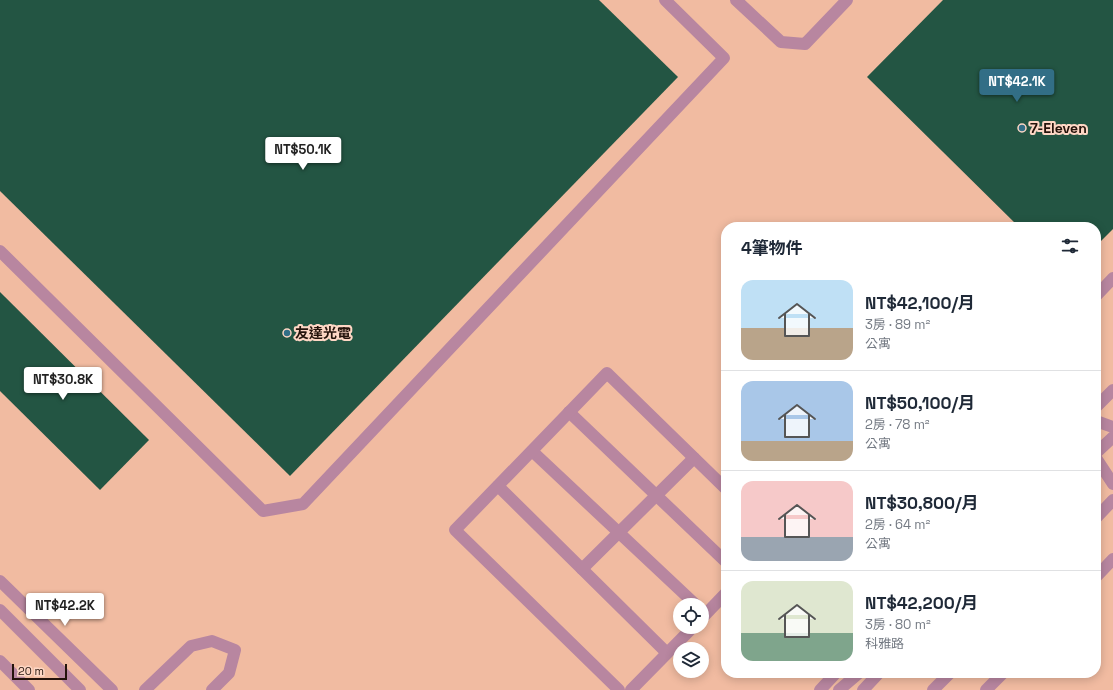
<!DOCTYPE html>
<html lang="zh-TW">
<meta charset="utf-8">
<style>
body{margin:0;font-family:"Space Grotesk","Noto Sans TC",sans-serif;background:#f2f2f3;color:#1f2937;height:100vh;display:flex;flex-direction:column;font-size:15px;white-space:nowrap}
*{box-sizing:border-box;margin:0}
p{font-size:13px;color:#747a83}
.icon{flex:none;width:22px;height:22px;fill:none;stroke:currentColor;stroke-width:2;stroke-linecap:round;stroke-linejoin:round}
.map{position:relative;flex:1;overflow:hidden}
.panel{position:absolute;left:721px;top:222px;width:380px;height:456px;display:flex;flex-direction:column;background:#fff;border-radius:16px;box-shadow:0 2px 10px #0003}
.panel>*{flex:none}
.fabs{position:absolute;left:673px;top:598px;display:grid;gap:8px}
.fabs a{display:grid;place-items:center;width:36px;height:36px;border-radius:50%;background:#fff;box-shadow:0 2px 10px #0003;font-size:20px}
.scale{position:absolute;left:12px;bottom:10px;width:55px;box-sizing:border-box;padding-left:4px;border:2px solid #24130b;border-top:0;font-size:11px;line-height:14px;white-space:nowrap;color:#24130b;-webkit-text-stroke:3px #fed7c5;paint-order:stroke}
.price{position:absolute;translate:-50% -34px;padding:0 9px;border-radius:4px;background:#fff;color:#222;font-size:13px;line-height:26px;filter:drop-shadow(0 1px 2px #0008)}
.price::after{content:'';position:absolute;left:50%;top:24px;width:12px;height:9px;margin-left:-6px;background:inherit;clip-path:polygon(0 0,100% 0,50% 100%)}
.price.on{background:#326e86;color:#fff}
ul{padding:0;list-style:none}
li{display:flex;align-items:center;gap:12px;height:100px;padding:0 20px}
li+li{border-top:1px solid #e0e1e3}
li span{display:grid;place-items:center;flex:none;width:112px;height:80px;border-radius:12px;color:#555}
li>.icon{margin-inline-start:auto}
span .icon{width:48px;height:48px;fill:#fffc;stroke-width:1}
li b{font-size:17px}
h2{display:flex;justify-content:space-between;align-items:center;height:48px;padding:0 20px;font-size:17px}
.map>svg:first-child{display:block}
.built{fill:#f1bba1;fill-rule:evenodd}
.building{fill:#235543}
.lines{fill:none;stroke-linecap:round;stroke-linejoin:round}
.minor{stroke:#b886a0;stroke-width:12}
.poi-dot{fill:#326e86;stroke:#fed7c5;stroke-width:1.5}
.labels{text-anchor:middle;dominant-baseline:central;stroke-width:4;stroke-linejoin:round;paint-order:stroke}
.poi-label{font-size:14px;font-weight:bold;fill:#24130b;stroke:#fed7c5;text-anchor:start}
</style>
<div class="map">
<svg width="1113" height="690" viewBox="0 0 1113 690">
<rect width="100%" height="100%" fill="#f7c7b1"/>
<!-- built -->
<path class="built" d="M0 0H1113V690H0ZM726 227H1096V673H726ZM680 605H702V627H680ZM680 649H702V671H680Z"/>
<!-- building -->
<g class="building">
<path d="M0 0H599L678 77 290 476 0 191Z"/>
<path d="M943 0H1113V229L1096 246V227H1019L867 77Z"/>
<path d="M0 292 149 440 100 490 0 391Z"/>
</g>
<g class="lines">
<!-- minor -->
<g class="minor">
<path d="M736 0 781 42 805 44 847 0"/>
<path d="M0 251 263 511 303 504 724 58 665 0"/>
<path d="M1096 296 1113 278"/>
<path d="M1096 407 1113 390"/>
<path d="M569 412 726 562"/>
<path d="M1096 421 1113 427"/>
<path d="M532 451 696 605"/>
<path d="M1096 453 1113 437"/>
<path d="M1096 458 1113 484"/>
<path d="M498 486 667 653"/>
<path d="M1096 518 1113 500"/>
<path d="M582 569 694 458"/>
<path d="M1096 577 1113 559"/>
<path d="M0 581 112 690"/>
<path d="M0 610 80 690"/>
<path d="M702 618 726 593"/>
<path d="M0 661 29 690"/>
<path d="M145 690 191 646 212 641 235 650 229 673 212 690"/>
<path d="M619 690 455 530 607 373 726 489"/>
<path d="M631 690 693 627"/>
<path d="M820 690 836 673"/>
<path d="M839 690 859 673"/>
<path d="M863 690 879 673"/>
<path d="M933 690 950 673"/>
<path d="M986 690 1003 673"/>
</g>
</g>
<!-- markers -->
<g class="poi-dot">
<circle cx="1022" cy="128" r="4"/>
<circle cx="287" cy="333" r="4"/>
</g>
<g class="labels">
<!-- poi labels -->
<g class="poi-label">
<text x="1030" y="128">7-Eleven</text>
<text x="295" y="333">友達光電</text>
</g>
</g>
</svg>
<div class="fabs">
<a><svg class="icon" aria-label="locate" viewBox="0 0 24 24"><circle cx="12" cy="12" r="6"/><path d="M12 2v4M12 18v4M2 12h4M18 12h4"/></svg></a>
<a><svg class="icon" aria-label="layers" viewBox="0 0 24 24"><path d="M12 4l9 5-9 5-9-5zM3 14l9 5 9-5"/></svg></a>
</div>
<div class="scale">20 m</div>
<b class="price on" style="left:1017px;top:103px">NT$42.1K</b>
<b class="price" style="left:303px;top:171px">NT$50.1K</b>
<b class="price" style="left:63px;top:401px">NT$30.8K</b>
<b class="price" style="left:65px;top:627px">NT$42.2K</b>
<section class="panel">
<h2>4筆物件<svg class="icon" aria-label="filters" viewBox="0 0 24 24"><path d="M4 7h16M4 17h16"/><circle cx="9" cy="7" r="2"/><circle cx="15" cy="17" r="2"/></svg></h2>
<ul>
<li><span style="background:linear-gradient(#bfe0f5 60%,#b9a48a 0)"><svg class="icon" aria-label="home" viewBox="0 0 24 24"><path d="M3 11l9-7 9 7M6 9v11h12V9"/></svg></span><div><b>NT$42,100/月</b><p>3房 · 89 m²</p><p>公寓</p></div></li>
<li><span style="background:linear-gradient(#a9c7e8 75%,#b9a48a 0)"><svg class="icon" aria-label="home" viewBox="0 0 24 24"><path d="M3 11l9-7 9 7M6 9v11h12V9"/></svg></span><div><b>NT$50,100/月</b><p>2房 · 78 m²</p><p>公寓</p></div></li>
<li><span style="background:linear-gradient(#f6c9c9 70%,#9aa5b1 0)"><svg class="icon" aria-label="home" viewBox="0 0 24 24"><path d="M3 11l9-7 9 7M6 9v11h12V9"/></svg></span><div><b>NT$30,800/月</b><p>2房 · 64 m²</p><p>公寓</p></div></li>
<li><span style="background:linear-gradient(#dfe7d0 65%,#7fa58c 0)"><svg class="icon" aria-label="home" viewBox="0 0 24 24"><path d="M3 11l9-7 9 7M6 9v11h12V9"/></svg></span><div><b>NT$42,200/月</b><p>3房 · 80 m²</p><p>科雅路</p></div></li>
</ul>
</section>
</div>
